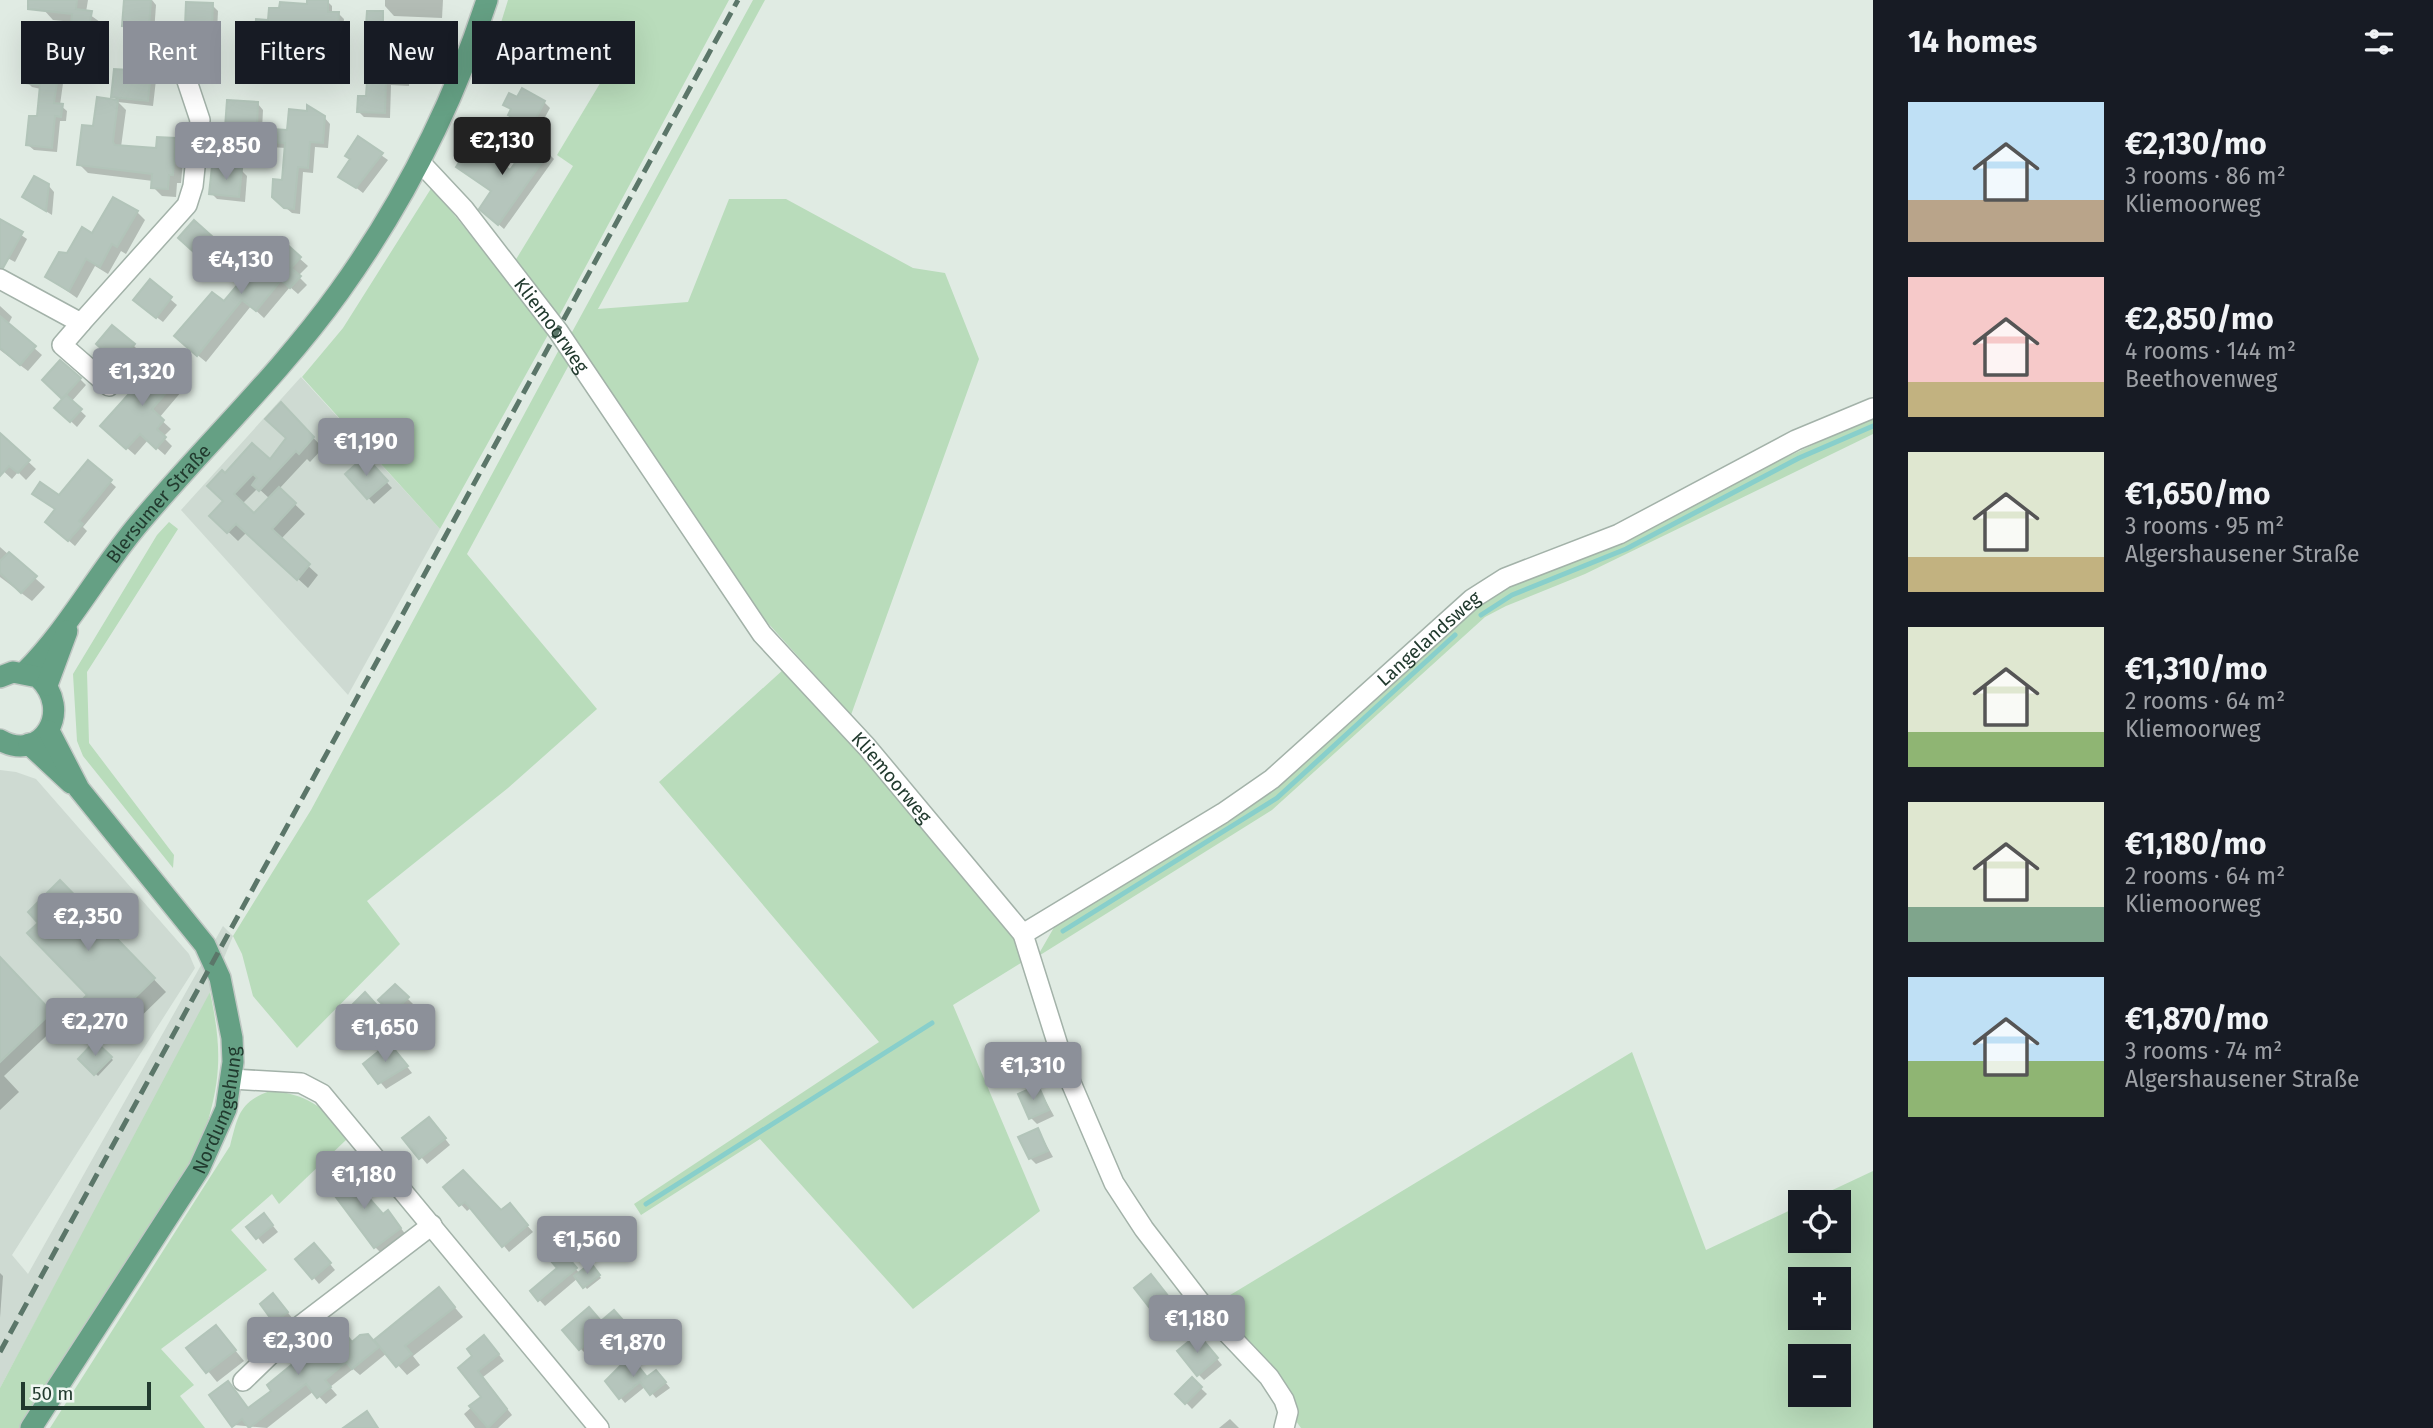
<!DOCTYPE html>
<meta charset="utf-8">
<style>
body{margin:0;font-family:"Fira Sans",sans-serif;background:#242831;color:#f1f3f6;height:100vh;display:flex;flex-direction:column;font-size:26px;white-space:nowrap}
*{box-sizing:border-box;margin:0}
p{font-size:23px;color:#9ea1a6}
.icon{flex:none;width:38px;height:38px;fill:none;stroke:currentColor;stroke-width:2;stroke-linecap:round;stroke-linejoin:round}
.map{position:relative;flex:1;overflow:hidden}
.side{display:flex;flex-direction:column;background:#171b24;width:560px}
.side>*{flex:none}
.guide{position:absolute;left:21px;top:21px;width:665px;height:63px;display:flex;gap:14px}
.tools{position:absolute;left:1788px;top:1190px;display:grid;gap:14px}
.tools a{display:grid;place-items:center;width:63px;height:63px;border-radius:0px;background:#171b24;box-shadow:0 7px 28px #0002;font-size:35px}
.scale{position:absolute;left:21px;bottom:18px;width:130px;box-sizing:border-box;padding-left:7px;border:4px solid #213a2e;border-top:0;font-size:19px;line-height:24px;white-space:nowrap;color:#213a2e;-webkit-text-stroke:5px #f0f7f2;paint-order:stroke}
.price{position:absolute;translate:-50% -60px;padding:0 16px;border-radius:7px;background:#8c9099;color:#fff;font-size:23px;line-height:46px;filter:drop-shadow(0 2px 4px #0008)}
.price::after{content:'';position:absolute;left:50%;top:42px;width:21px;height:16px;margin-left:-10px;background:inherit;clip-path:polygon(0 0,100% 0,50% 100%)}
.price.selected{background:#222;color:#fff}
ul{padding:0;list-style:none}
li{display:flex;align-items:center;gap:21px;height:175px;padding:0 35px}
li span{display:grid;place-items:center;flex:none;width:196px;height:140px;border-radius:0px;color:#555}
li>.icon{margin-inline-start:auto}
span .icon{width:84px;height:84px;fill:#fffc;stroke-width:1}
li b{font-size:30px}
h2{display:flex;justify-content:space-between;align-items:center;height:84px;padding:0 35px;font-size:30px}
.pill{padding:0 24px;border-radius:0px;background:#171b24;box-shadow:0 7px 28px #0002;font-size:24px;line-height:63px}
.pill.selected{background:#8c9099;color:#fff}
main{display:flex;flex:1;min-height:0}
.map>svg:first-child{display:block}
.built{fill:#cedad2}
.green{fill:#b9dcbb;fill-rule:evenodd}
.shadow{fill:#0003;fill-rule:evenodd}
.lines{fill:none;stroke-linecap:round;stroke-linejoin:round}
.stream{stroke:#88cfcb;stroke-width:5}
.building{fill:#b5c5bc;stroke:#b2c4b9;stroke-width:2}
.minor-casing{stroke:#a3b2a9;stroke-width:22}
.major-casing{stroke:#c1c8c4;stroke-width:24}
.minor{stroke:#fff;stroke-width:19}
.major{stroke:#65a084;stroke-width:21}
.rail{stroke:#5b7669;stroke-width:5;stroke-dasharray:14 7;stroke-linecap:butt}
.labels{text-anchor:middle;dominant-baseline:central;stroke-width:5;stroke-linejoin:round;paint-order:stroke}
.street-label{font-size:19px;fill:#213a2e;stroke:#f0f7f2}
</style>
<main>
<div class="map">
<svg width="1873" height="1428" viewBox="0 0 1873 1428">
<rect width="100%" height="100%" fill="#e0ebe3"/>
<!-- built -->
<g class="built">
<path d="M301 377 440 529 348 695 181 510Z"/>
<path d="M0 770 16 772 36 779 189 954 195 968 12 1255 28 1274 223 926 233 936 203 1009 0 1388Z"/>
</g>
<!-- green -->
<g class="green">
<path d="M508 0H729L558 318 515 261 573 166 557 155 608 70 483 81Z"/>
<path d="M753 0H765L598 309 688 302 729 199H786L913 268 945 273 979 359 851 715 766 621 571 334Z"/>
<path d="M432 187 549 333 440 529 302 377 343 328Z"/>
<path d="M561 346 571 361 467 554 597 709 508 788 367 901 400 944 297 1048 253 996 242 954 233 936 311 810Z"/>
<path d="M1873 417V434L1585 574 1506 606 1485 617 1272 810 1037 957 1056 924 1272 790 1479 606 1509 586Z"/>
<path d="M169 522 178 529 87 672 89 743 174 855 173 868 83 756 77 741 73 674 157 535Z"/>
<path d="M784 669 860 751 1013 936 1024 961 953 1005 1040 1211 913 1309 760 1139 641 1215 634 1204 879 1042 659 782Z"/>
<path d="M210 992C224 1057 220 1087 199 1149L21 1428H0V1388Z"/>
<path d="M1632 1052 1706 1250 1801 1205V1241H1839V1202H1807L1873 1171V1428H1301L1212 1306ZM1801 1279H1839V1318H1801ZM1801 1356H1839V1395H1801Z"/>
<path d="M270 1091C306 1093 323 1108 348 1132L346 1140 279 1204 272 1194 231 1230 267 1270 161 1349 194 1385 180 1396 205 1428H50L230 1146C238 1116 239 1102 270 1091Z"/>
</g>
<!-- shadow -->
<g class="shadow">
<path d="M45 0H88L86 12 100 22 99 36 82 34 73 22 53 20 44 10Z"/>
<path d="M126 0H152L156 5 154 33 130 31 124 25Z"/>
<path d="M309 0 327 1 332 6V14H339L344 19 340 58 327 57V71L315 70 310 65 311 34 282 31 280 58 260 56 255 51 269 22 309 6Z"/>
<path d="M385 0H443L442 18 394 16 385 6Z"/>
<path d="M212 5 218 11 217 32 193 31 187 25Z"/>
<path d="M383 13 385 29 370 28 368 26Z"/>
<path d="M406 39 411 44 409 86 391 85 390 118 364 117 359 112Z"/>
<path d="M59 64 65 69 60 105 67 111 66 121H60L57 152 34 150 28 145 38 118 41 89 32 87 27 82Z"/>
<path d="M151 65 157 71 153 106 118 102 126 110 121 147 157 150 175 140 184 149 181 183H177L176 197 162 196 153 187V181L88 173 79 164 94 128 99 99 118 101 113 96 131 72Z"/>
<path d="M518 99 544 102 550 108 537 132 510 115 512 111 506 104Z"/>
<path d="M258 104 263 110 262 130 289 132 308 113 324 117 330 124 328 148 315 147 313 173 303 172 300 214 292 213 280 203 286 148 255 146 249 140V134L232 133 227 127Z"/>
<path d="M358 139 388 160 363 193 341 176 351 160Z"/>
<path d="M548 153 554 159 504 229 488 215 492 192 464 172H511Z"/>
<path d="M241 170 247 176 245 202 217 199 211 193Z"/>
<path d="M48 185 54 192 52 215 24 197Z"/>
<path d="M137 212 145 220 126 254 121 251 108 274 95 266 77 298 47 277 93 235Z"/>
<path d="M0 221 27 239 15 262 0 254Z"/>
<path d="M194 223 217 244 204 260 180 238Z"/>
<path d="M280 241 308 266 298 276 307 285 298 294 290 287 264 318 251 306 206 362 184 344Z"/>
<path d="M150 282 177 305 163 322 142 306Z"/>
<path d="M0 306 12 317 8 325 42 355 28 371 0 350Z"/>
<path d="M133 345 139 351 125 369 104 350Z"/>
<path d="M158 358 187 385 159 418 171 429 163 437 172 446 165 455 148 440 135 455 110 433Z"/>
<path d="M80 379 86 385 71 402 86 416 77 427 57 408 65 399 44 380Z"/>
<path d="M281 404 323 448 310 462 307 459 279 489 305 514 280 540 318 575 308 588 247 532 238 541 212 516 225 502V475L270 462 288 438ZM258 488 270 499 254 516 242 504Z"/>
<path d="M0 435 36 469 26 480 18 472 12 479 0 468Z"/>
<path d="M365 459 392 488 374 504 348 475Z"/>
<path d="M88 462 116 487 83 527 87 531 75 546 53 527 59 497Z"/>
<path d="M0 547 45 587 32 601 0 577Z"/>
<path d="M60 882 166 992 126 1031 121 1026 112 1034 82 1003 90 995 41 923Z"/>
<path d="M0 959 60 1023 4 1076 19 1092 0 1110Z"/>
<path d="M395 986 413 1004 399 1019 381 1000Z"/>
<path d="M365 995 387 1018 372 1032 350 1009Z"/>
<path d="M95 1043 113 1060 98 1076 80 1059Z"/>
<path d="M395 1051 412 1073 386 1089 365 1064Z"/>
<path d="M1038 1087 1054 1116 1037 1124 1031 1118Z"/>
<path d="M434 1125 450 1145 427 1164 405 1138Z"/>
<path d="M1038 1130 1053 1157 1036 1164 1030 1158Z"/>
<path d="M445 1187 482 1190 502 1212H515L533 1232 509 1252 472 1207 467 1211Z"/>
<path d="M383 1216 394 1219 406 1235 381 1253 375 1247Z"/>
<path d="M269 1221 278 1232 263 1244 249 1227Z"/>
<path d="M320 1252 335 1270 319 1284 298 1259Z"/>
<path d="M562 1253 580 1274 591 1266 601 1278 587 1289 578 1278 545 1306 532 1292 560 1268Z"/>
<path d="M0 1273 3 1276 0 1318Z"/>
<path d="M1157 1283 1177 1309 1163 1321 1157 1315Z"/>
<path d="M439 1289 463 1317 413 1356 420 1365 407 1375 387 1353 360 1375 353 1369 330 1387 337 1395 326 1404 314 1391 267 1428 234 1425V1390L249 1409 353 1343H375Z"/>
<path d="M279 1301 292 1318 281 1327 275 1321Z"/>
<path d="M624 1322 638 1338 622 1351 611 1339 590 1358 580 1348 601 1323Z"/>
<path d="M216 1327 244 1361 217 1382 189 1348Z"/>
<path d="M1203 1342 1222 1365 1204 1380 1198 1374Z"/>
<path d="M490 1343 504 1361 483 1377 512 1415 498 1428H475L464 1414 483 1397 460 1368Z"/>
<path d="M661 1377 670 1388 656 1398 646 1386 625 1403 607 1381Z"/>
<path d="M1192 1380 1207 1394 1192 1409 1178 1394Z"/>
<path d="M1230 1419 1239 1428H1219Z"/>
</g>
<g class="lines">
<!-- stream -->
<g class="stream">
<path d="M1481 615 1512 595 1626 549 1799 458 1873 426"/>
<path d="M1063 931 1277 798 1455 635"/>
<path d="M646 1204 932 1023"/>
</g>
</g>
<!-- building -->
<g class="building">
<path d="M28 0H77L76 9 92 11 89 27 71 25 72 14 28 9Z"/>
<path d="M124 0H151L149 28 122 26Z"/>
<path d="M307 0H328V12H339L336 53H323L322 67 308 66 310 30 277 27 275 54 253 52 256 19 268 20 269 8H279L280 2 307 4Z"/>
<path d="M186 2 213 3 212 27 185 26Z"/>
<path d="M367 11H383V27L366 26Z"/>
<path d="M370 35 407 37 404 82 386 81 385 113 357 112 358 96H366Z"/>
<path d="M28 58 60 62 54 103 63 104 61 117 55 116 52 148 26 145 29 116H37L40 85 25 83Z"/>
<path d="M131 61 152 63 148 101 111 97 114 69 130 70Z"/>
<path d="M522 88 545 101 531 128 508 115 511 109 503 105 509 93 517 97Z"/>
<path d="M97 97 118 100 113 142 115 145 156 148 157 137 176 138 173 175H169L168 189 151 188 152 174 77 165 82 125 93 126Z"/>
<path d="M227 100 258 102 257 128 287 130 289 109 307 111V105L325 116 323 143 310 142 308 168 298 167 294 209 284 208 272 197 273 179 282 180 285 143 247 141 248 129 225 128Z"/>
<path d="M358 136 383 153 356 188 338 177 350 159 345 156Z"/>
<path d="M532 139 549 152 498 225 479 209 491 191 456 167 472 143 510 170Z"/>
<path d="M212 166 242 169 239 197 209 194Z"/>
<path d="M34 176 49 184 46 211 22 197Z"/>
<path d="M113 197 138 211 117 247 112 244 100 267 86 259 69 291 45 277 59 252 67 253 82 227 92 233Z"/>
<path d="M0 219 23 232 3 268 0 267Z"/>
<path d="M194 220 213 237 197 255 178 238Z"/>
<path d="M280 238 301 257 291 268 301 276 290 288 281 280 256 311 242 300 197 356 174 336 212 292 224 301 270 246 272 248Z"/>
<path d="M150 279 172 297 156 318 133 300Z"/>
<path d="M0 316 36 346 20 365 0 348Z"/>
<path d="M112 325 135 344 118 364 96 344Z"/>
<path d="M158 356 181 376 152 409 164 420 157 429 166 437 156 449 140 434 126 449 100 426 137 385Z"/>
<path d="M60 360 81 378 62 399 42 380Z"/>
<path d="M66 395 82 409 70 422 54 408Z"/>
<path d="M281 402 314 437 299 454 296 451 259 491 252 485 257 478 253 474 234 494 254 513 279 487 296 503 272 529 310 564 297 580 236 524 227 533 209 516 223 501 207 486 222 470 225 473 252 443 270 459 286 438 265 419Z"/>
<path d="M0 433 30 460 18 473 9 466 0 476Z"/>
<path d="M365 456 388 481 367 499 345 474Z"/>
<path d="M88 460 112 480 79 521 83 524 68 541 45 522 55 509 32 494 40 482 59 495Z"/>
<path d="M9 552 37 576 21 593 0 573V561Z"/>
<path d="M60 880 155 978 112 1020 107 1015 98 1023 79 1003 87 995 27 933 38 923 28 912Z"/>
<path d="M0 957 52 1012 0 1062Z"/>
<path d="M395 984 409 997 392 1014 378 1000Z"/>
<path d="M365 992 382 1011 365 1027 348 1009Z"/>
<path d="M95 1041 112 1057 94 1075 78 1059Z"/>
<path d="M389 1043 408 1066 378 1084 363 1064Z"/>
<path d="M1038 1085 1049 1110 1029 1119 1018 1094Z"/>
<path d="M429 1117 446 1138 419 1159 402 1138Z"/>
<path d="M1038 1128 1048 1151 1029 1159 1018 1137Z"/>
<path d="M463 1170 501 1210 510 1203 528 1225 502 1247 465 1202 459 1206 443 1187Z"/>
<path d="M347 1173 383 1214 388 1210 401 1228 374 1248 329 1188Z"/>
<path d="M264 1213 273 1225 256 1239 246 1227Z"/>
<path d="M314 1243 331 1263 312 1279 295 1259Z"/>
<path d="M556 1244 577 1268 538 1301 530 1291 557 1268 545 1254Z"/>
<path d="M591 1263 600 1275 583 1288 574 1276Z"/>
<path d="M1151 1274 1173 1302 1156 1316 1134 1288Z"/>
<path d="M439 1287 455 1307 405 1346 412 1354 396 1367 374 1340Z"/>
<path d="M273 1293 288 1312 274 1323 260 1304Z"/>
<path d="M589 1307 601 1321 614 1310 629 1327 612 1342 602 1330 579 1350 562 1330Z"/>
<path d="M216 1325 236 1350 206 1373 186 1348Z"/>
<path d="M339 1326 352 1342 360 1335 368 1334 379 1347 352 1369 346 1362 325 1380 331 1387 317 1398 306 1384 249 1428 242 1419 232 1427 209 1395 228 1381 248 1408 271 1391 267 1385Z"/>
<path d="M1198 1334 1218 1358 1197 1376 1177 1351Z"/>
<path d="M484 1335 499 1354 478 1371 507 1409 488 1428 469 1406 481 1397 458 1368 472 1356 467 1349Z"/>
<path d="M630 1356 647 1377 644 1379 656 1370 666 1382 650 1395 640 1382 619 1399 605 1381Z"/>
<path d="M1192 1377 1202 1387 1185 1404 1175 1394Z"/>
<path d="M367 1411 378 1428H343Z"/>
</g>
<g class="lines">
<!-- minor casing -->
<g class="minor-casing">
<g id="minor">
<path id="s1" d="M420 162 464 209 558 331 762 634 867 747 1023 934 1066 1071 1114 1183 1144 1229 1211 1316 1269 1377 1284 1400 1288 1412 1284 1428"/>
<path d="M0 279 81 323 187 205 193 186 200 120 186 78"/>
<path d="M81 323 62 345 109 386"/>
<path id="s2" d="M1023 934 1223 813 1272 779 1472 599 1505 578 1619 534 1796 440 1873 408"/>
<path d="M232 1079 301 1083 322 1094 599 1428"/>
<path d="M243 1381 301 1325 432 1225"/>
</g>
</g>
<!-- major casing -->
<g class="major-casing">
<g id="major">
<path id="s3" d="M25 672C70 627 99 570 141 521 206 444 280 374 339 292 403 203 453 105 487 0"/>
<path d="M0 677 13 672 38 677C74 710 42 764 0 740"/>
<path d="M47 685 67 631"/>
<path d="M29 744 71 783"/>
<path id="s4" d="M31 1428 199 1169 226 1109 233 1062 232 1038 220 978 205 945 79 789 49 731"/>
</g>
</g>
<!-- minor -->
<use href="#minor" class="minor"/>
<!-- major -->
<use href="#major" class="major"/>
<!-- rail -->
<path class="rail" d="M0 1352 738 0"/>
</g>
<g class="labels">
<!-- street labels -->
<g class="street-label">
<text stroke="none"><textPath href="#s1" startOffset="210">Kliemoorweg</textPath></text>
<text stroke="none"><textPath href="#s3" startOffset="215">Blersumer Straße</textPath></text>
<text stroke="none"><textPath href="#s2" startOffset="504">Langelandsweg</textPath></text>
<text stroke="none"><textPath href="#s1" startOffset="777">Kliemoorweg</textPath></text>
<text stroke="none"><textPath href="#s4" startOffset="371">Nordumgehung</textPath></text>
</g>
</g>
</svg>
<div class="tools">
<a><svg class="icon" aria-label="locate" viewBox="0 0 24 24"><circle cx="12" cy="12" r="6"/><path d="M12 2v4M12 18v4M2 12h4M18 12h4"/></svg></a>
<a>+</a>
<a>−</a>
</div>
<div class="scale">50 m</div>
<b class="price selected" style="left:502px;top:177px">€2,130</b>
<b class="price" style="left:226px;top:182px">€2,850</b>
<b class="price" style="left:241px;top:296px">€4,130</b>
<b class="price" style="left:142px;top:408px">€1,320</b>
<b class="price" style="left:366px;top:478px">€1,190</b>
<b class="price" style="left:88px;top:953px">€2,350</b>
<b class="price" style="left:95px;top:1058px">€2,270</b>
<b class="price" style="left:385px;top:1064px">€1,650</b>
<b class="price" style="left:1033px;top:1102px">€1,310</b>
<b class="price" style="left:364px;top:1211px">€1,180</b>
<b class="price" style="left:587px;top:1276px">€1,560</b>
<b class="price" style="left:1197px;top:1355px">€1,180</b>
<b class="price" style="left:298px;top:1377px">€2,300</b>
<b class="price" style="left:633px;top:1379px">€1,870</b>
<div class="guide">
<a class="pill">Buy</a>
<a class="pill selected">Rent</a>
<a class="pill">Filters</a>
<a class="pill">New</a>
<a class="pill">Apartment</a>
</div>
</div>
<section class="side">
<h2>14 homes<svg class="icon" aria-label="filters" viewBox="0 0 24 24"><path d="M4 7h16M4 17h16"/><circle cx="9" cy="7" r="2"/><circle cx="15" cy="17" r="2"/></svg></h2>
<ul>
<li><span style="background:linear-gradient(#bfe0f5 70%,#b9a48a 0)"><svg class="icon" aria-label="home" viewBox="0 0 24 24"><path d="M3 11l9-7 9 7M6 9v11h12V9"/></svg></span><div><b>€2,130/mo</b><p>3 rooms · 86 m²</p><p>Kliemoorweg</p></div></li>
<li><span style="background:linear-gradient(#f6c9c9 75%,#c2b280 0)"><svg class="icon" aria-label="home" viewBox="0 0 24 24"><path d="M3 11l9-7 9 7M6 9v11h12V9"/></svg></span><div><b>€2,850/mo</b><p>4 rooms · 144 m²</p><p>Beethovenweg</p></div></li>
<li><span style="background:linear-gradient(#dfe7d0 75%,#c2b280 0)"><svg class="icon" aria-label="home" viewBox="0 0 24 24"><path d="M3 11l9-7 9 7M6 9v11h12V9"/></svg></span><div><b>€1,650/mo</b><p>3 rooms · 95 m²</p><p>Algershausener Straße</p></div></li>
<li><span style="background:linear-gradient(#dfe7d0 75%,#8fb573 0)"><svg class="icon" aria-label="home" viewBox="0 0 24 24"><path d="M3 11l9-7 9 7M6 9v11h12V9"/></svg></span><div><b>€1,310/mo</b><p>2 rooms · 64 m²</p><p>Kliemoorweg</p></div></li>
<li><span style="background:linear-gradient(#dfe7d0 75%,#7fa58c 0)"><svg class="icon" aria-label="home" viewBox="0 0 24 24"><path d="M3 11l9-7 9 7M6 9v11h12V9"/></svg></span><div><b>€1,180/mo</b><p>2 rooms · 64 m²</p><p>Kliemoorweg</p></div></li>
<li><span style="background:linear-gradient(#bfe0f5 60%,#8fb573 0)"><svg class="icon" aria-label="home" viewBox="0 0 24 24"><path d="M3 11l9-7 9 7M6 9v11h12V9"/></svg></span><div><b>€1,870/mo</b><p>3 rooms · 74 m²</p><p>Algershausener Straße</p></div></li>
</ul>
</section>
</main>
